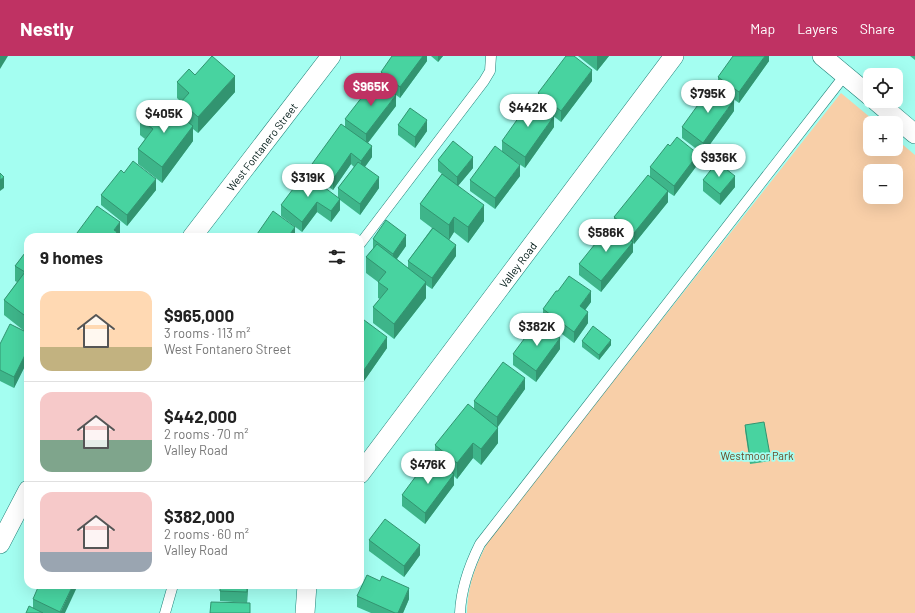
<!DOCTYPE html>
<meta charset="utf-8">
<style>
body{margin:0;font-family:Barlow,sans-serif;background:#f2f2f2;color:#222;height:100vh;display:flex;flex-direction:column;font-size:15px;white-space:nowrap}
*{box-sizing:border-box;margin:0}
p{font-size:13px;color:#767676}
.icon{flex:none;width:22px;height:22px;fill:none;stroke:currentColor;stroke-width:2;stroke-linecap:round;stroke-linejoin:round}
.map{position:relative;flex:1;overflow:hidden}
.sheet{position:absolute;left:24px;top:177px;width:340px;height:356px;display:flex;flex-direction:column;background:#fff;border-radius:12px;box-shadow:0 4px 16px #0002}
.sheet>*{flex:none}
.fabs{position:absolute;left:863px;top:12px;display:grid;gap:8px}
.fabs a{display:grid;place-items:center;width:40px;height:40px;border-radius:8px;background:#fff;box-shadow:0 4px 16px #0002;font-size:20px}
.price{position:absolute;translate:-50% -34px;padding:0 9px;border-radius:14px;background:#fff;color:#222;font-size:13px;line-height:26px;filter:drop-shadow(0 1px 2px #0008)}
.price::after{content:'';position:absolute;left:50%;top:24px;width:12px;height:9px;margin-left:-6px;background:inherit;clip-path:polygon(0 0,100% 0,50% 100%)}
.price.on{background:#bf3263;color:#fff}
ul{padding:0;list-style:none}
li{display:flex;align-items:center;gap:12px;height:100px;padding:0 16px}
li+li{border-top:1px solid #e0e0e0}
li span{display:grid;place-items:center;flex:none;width:112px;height:80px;border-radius:12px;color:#555}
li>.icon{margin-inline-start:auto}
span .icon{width:48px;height:48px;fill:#fffc;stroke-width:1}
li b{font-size:17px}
h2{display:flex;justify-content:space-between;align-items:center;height:48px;padding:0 16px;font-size:17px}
header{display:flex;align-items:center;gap:24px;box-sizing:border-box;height:56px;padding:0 20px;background:#bf3263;color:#fff}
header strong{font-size:19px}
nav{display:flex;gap:22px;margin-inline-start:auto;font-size:14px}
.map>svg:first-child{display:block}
.green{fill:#f8cfa8;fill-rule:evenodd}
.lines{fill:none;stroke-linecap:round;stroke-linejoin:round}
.lane-casing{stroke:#208278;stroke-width:11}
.street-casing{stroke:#208278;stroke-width:20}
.lane{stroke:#fff;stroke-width:10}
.street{stroke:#fff;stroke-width:19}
.wall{fill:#3eb58a}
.shaded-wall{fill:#329470}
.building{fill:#48d3a0;stroke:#329470}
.labels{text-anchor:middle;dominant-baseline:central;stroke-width:3.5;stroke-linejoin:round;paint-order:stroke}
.street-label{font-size:11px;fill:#001a17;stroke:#a4fef1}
.park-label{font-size:11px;fill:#6a4825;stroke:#a4fef1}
</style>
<header>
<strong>Nestly</strong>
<nav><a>Map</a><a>Layers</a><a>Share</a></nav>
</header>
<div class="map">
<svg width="915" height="557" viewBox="0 0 915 557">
<rect width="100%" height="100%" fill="#a4fef1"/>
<!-- green -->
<path class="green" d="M841 37 877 67H870V93H896V83L915 99V557H467C468 526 477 506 491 480ZM870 115H896V141H870Z"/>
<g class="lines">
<!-- lane casing -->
<g class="lane-casing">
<g id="lane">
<path d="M360 188 484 25 490 15 491 0"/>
<path d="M165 557 173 529"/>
<path d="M460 557C461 532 469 510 480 488L845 19"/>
</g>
</g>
<!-- street casing -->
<g class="street-casing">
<g id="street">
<path d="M822 0 870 40"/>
<path d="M876 45 915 78"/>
<path id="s1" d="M192 181 331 0"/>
<path id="s2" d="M360 418 674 0"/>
<path d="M0 488 28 434"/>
<path d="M305 557 307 529"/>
</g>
</g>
<!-- lane -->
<use href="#lane" class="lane"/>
<!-- street -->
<use href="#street" class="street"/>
</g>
<!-- wall -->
<g class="wall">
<path d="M427 0V5L400 42 381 27V16Z"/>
<path d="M431 0H443L438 6Z"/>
<path d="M578 0H609L597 15Z"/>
<path d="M769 0V5L739 47 718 32V21Z"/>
<path d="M910 0H915V4Z"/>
<path d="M195 19 235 36 198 77 193 73V85L162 127 138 108V93L145 83 140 79V63L155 57 181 60V46L177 42V26Z"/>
<path d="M592 25 561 66 538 48V37Z"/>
<path d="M396 50 368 87 372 101 365 111 379 132 360 159 340 144V154L331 166 317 156 302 176 281 160V149L338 142V132L354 111 351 108 333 134 312 119V108L345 71V63Z"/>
<path d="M734 55 703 98 682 82V71Z"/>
<path d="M398 69 427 75 415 92 398 79Z"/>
<path d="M554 71 525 112 502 96V85Z"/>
<path d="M438 104 473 112 458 130 484 165 468 187 454 176 449 184 456 200 432 233 426 229V242L394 283 373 267V251L380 243 378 242V226L366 217V201L373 193V183L406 190 397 203 408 212V205L432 172 420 163V148L442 118 438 115Z"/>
<path d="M698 108 674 140 668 136V146L634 188 633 187V196L601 236 579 219V208L614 171V161L650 121V111Z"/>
<path d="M124 117 156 134 127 170 101 149V139Z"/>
<path d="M520 120 495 153 470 135V124Z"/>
<path d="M703 124 735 131 720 149 703 135Z"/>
<path d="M28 193V304L14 332 0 325V288L23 274 4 259V244L17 226 15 225V210Z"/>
<path d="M591 246 585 254 588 267 574 287 543 264V253Z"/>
<path d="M360 261 387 292 364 325 360 322Z"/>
<path d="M582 285 611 289 599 304 582 291Z"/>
<path d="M560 293 536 326 513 309V298Z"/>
<path d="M525 333 497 371 498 387 481 409 473 402 457 423 454 420V429L425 468 402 450V439L435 404V389L474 353V345Z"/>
<path d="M745 369 770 399V405L750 408 745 374Z"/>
<path d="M369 484 420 499 404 521 369 495Z"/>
<path d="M220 529H248L247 547 220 545Z"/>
<path d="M357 540 409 543 403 557H371L357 551Z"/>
<path d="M33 543 65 557H26L33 552Z"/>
</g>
<!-- shaded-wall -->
<g class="shaded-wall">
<path d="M0 0H8L0 13Z"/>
<path d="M423 0H427V5L400 42V31Z"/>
<path d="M438 0H443L438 6Z"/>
<path d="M597 0H609L597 15Z"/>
<path d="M765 0H769V5L739 47V36Z"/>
<path d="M592 14V25L561 66V55Z"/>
<path d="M235 20V36L198 77V61Z"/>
<path d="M396 39V50L366 89V78Z"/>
<path d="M734 44V55L703 98V87Z"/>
<path d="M554 60V71L525 112V101Z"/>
<path d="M427 64V75L415 92V81Z"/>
<path d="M193 70V85L162 127V111Z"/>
<path d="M372 90V101L361 116V105Z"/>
<path d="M351 97V108L333 134V123Z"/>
<path d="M698 98V108L674 140V130Z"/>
<path d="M473 101V112L457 131V121Z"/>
<path d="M520 109V120L495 153V142Z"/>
<path d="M735 120V131L720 149V138Z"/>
<path d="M4 121V132L0 135V124Z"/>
<path d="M379 121V132L360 159V148Z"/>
<path d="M156 123V134L127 170V159Z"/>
<path d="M668 135V146L634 188V177Z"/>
<path d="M340 143V154L331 166V155Z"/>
<path d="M317 146V156L302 176V166Z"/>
<path d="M484 149V165L468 187V171Z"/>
<path d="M454 161V176L449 184V169Z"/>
<path d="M120 166V177L117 181H114V174Z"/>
<path d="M295 171V181H288Z"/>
<path d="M406 179V190L393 208V198Z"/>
<path d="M633 186V196L601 236V225Z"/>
<path d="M456 189V200L432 233V222Z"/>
<path d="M426 226V242L394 283V268Z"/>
<path d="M591 235V246L580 261V250Z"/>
<path d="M588 256V267L574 287V276Z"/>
<path d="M387 281V292L364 325V314Z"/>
<path d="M560 282V293L536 326V315Z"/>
<path d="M611 284V289L599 304V299Z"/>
<path d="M28 293V304L14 332V321Z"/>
<path d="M525 322V333L497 372V361Z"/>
<path d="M498 372V387L481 409V393Z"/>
<path d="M473 387V402L457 423V407Z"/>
<path d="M454 418V429L425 468V457Z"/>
<path d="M420 489V499L404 521V510Z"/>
<path d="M73 529H78L65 557H60Z"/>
<path d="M247 529H248L247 547Z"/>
<path d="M409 532V543L403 557H398Z"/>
</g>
<!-- building -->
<g class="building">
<path d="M212 0 235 20 198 61 181 46 189 37 177 26 189 13 195 19Z"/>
<path d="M392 0H423L400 31 381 16Z"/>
<path d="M566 0H574L592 14 561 55 538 37Z"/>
<path d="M733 0H765L739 36 718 21Z"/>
<path d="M376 23 396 39 366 78 345 63Z"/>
<path d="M713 28 734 44 703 87 682 71Z"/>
<path d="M531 44 554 60 525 101 502 85Z"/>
<path d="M163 47 193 70 162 111 138 93 153 73 140 63 148 52 155 57Z"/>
<path d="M410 52 427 64 415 81 398 69Z"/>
<path d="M341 68 372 90 361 105 351 97 333 123 312 108Z"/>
<path d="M677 81 698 98 674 130 650 111 668 88 670 90Z"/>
<path d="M453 85 473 101 457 121 438 104Z"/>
<path d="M495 90 520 109 495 142 470 124Z"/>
<path d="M133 105 156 123 127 159 101 139 121 114 124 117Z"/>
<path d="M358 106 379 121 360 148 338 132Z"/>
<path d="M717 106 735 120 720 138 703 124Z"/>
<path d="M0 117 4 121 0 124Z"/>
<path d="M305 117 340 143 331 155 317 146 302 166 281 149Z"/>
<path d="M442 118 484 149 468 171 454 161 449 169 420 148Z"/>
<path d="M648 119 668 135 634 177 614 161Z"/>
<path d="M97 150 120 166 114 174 117 176 114 181H74Z"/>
<path d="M273 155 295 171 288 181H255Z"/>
<path d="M386 164 406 179 393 198 373 183Z"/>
<path d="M611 168 633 186 601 225 579 208Z"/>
<path d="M433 172 456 189 432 222 408 205Z"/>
<path d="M377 188 426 226 394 268 373 251 388 233 378 226 386 216 366 201Z"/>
<path d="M28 193V262L4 244 25 216 15 210Z"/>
<path d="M569 220 591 235 580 250 588 256 574 276 543 253 556 235H558Z"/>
<path d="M360 261 387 281 364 314 360 312Z"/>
<path d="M539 267 560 282 536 315 513 298 530 275 532 276Z"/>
<path d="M10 268 28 277V293L14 321 0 314V288Z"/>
<path d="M593 270 611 284 599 299 582 285Z"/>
<path d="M503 306 525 322 497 361 474 345Z"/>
<path d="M468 348 498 372 481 393 473 387 457 407 435 389Z"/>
<path d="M764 366 770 399 750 402 745 369Z"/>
<path d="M430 401 454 418 425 457 402 439Z"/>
<path d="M385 463 420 489 404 510 369 484Z"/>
<path d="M367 519 380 525 382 520 409 532 398 557H395L357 540Z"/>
<path d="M39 529H73L60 556 33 543Z"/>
<path d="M220 529H247V536L220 535Z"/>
<path d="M211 546 250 547V557H210Z"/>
<path d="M29 550 43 557H26Z"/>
</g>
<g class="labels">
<!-- street labels -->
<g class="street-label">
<text stroke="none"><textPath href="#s1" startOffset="114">West Fontanero Street</textPath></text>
<text stroke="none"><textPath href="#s2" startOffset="262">Valley Road</textPath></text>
</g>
<!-- park labels -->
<g class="park-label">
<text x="757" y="399">Westmoor Park</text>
</g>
</g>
</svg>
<div class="fabs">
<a><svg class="icon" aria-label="locate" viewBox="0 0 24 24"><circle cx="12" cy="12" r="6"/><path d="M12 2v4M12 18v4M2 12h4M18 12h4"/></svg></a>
<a>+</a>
<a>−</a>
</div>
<b class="price on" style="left:371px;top:51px">$965K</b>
<b class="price" style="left:708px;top:58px">$795K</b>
<b class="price" style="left:528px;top:72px">$442K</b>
<b class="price" style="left:164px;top:78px">$405K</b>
<b class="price" style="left:719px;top:122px">$936K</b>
<b class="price" style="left:308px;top:142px">$319K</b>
<b class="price" style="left:606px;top:197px">$586K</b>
<b class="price" style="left:537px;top:291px">$382K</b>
<b class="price" style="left:428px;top:429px">$476K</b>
<section class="sheet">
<h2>9 homes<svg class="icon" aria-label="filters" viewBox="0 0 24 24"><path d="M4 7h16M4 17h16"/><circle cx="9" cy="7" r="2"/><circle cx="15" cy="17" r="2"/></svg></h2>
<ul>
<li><span style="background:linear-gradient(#ffd9b3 70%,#c2b280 0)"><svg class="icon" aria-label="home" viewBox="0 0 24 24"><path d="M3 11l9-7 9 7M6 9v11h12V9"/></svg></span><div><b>$965,000</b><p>3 rooms · 113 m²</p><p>West Fontanero Street</p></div></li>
<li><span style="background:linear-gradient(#f6c9c9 60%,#7fa58c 0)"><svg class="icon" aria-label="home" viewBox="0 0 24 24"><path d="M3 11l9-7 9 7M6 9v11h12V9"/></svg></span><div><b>$442,000</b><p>2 rooms · 70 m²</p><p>Valley Road</p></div></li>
<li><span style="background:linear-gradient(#f6c9c9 75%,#9aa5b1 0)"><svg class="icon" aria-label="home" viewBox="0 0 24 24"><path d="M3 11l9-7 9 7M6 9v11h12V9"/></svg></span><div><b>$382,000</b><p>2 rooms · 60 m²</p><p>Valley Road</p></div></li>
</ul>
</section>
</div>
